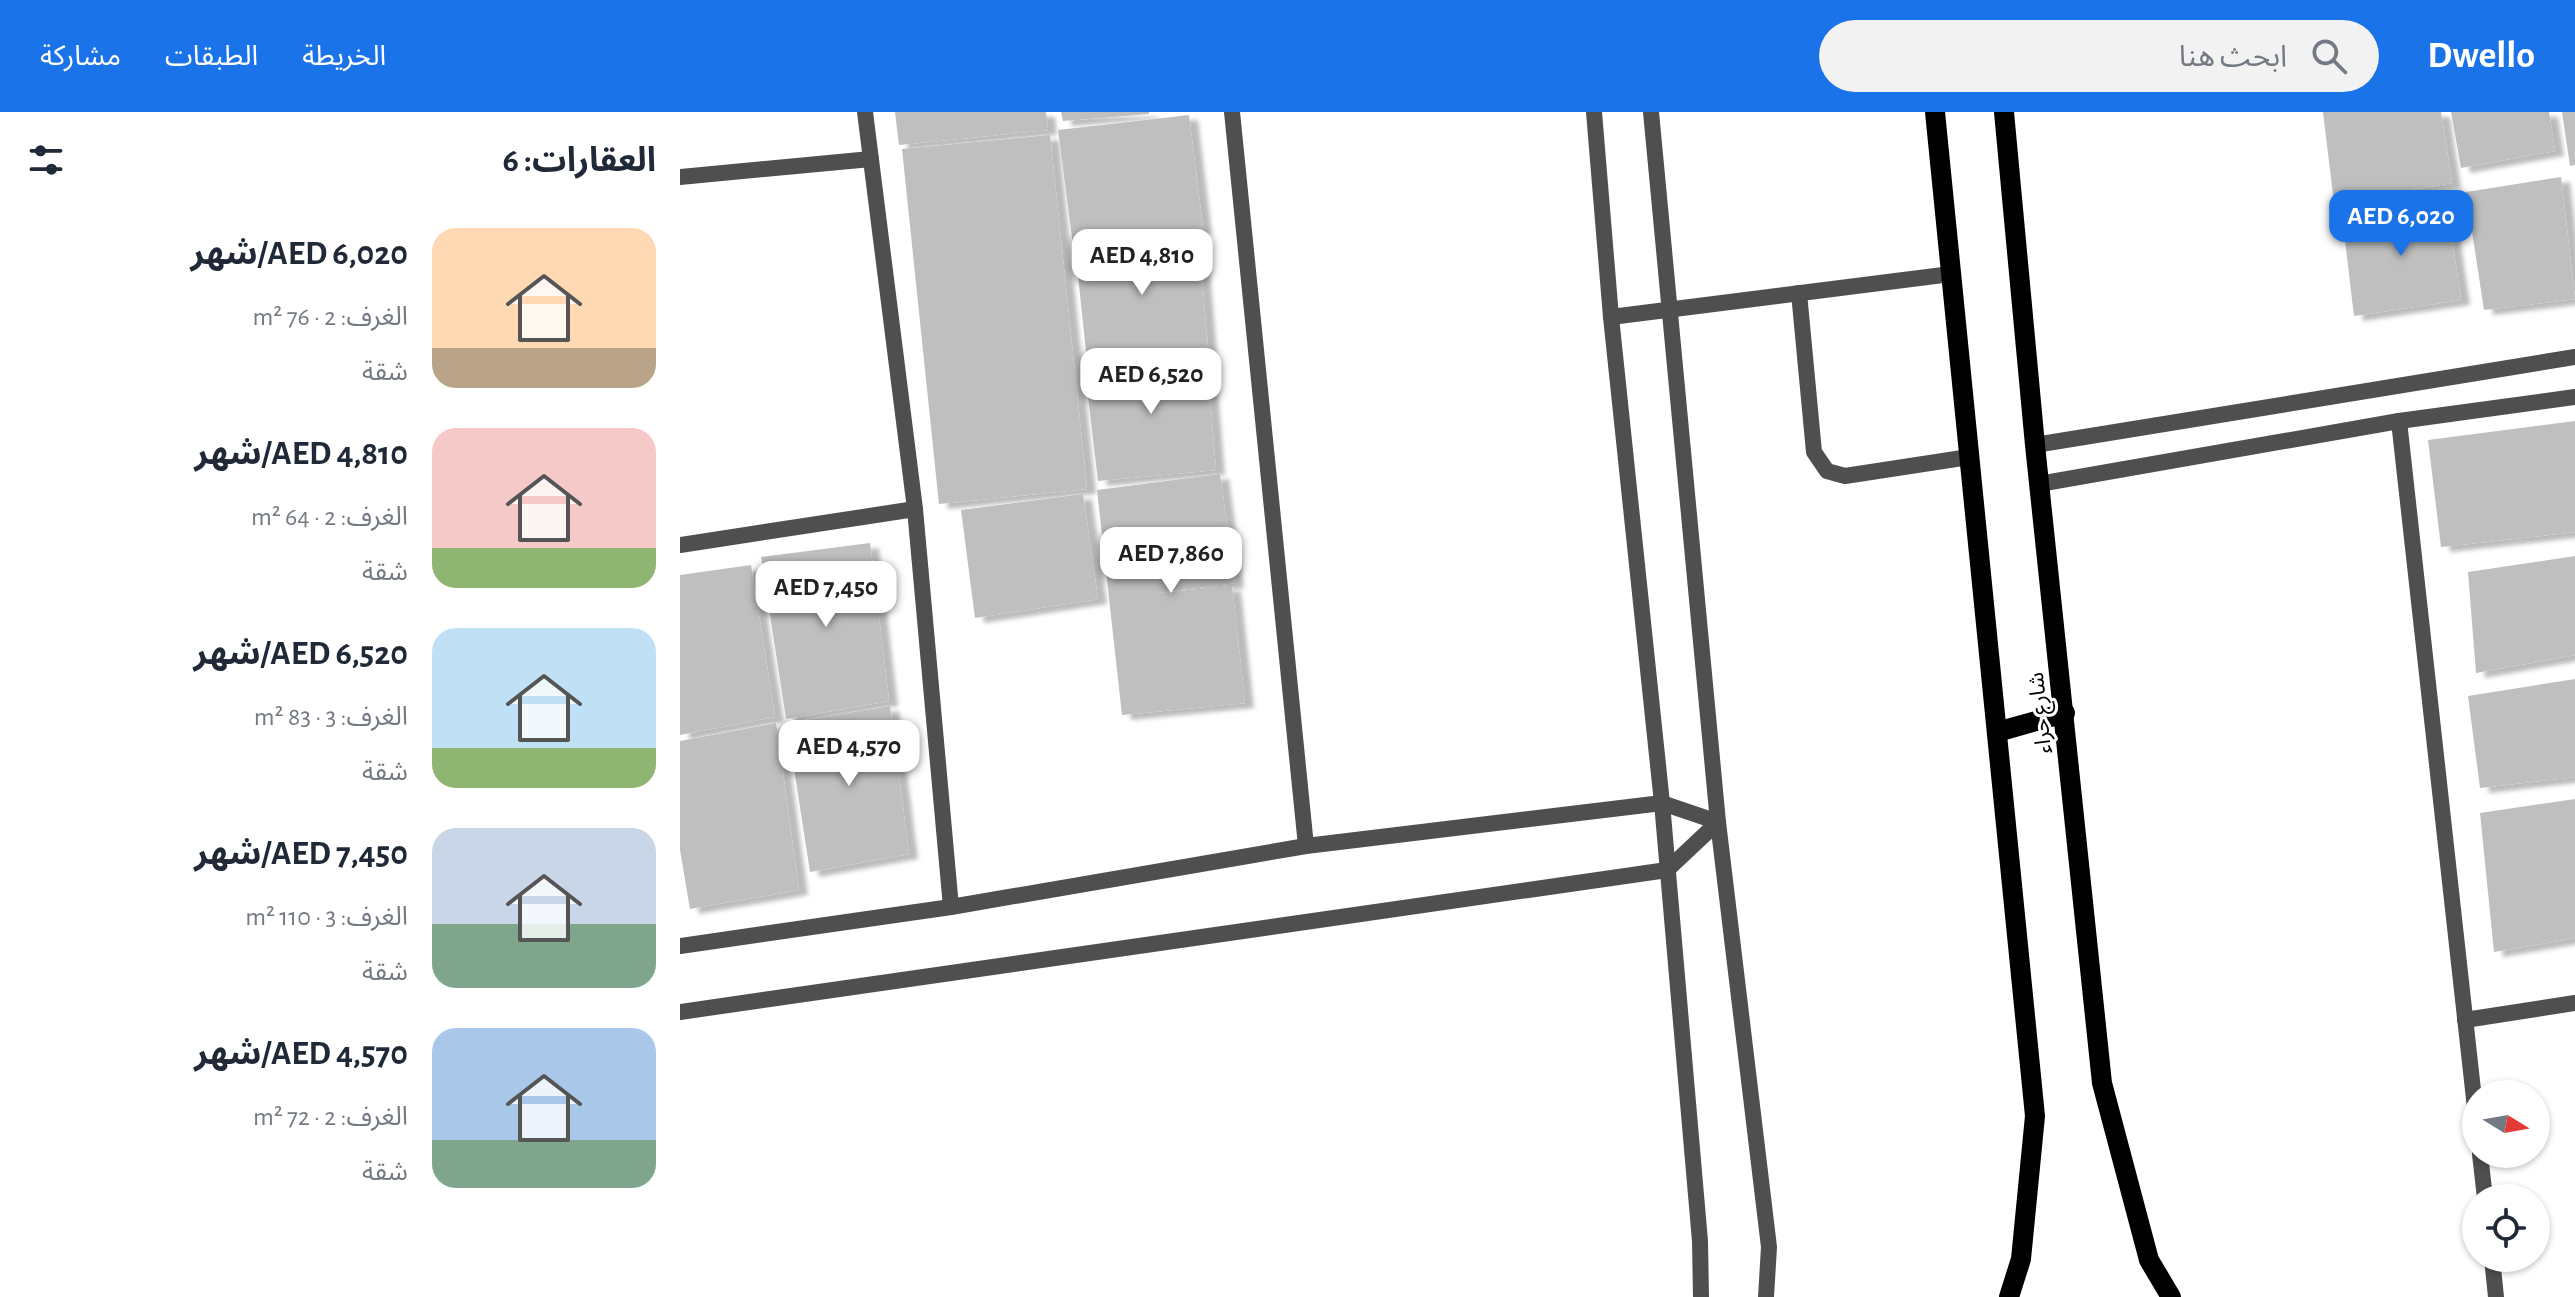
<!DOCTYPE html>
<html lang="ar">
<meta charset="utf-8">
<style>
body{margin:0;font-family:"Alegreya Sans","Noto Sans Arabic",sans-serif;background:#f2f2f3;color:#1f2937;direction:rtl;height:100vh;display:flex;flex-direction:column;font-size:30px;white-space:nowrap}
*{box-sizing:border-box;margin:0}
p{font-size:26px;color:#747a83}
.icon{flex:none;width:44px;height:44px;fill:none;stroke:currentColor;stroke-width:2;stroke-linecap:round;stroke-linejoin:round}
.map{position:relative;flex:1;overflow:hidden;direction:ltr}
.drawer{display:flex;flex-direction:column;background:#fff;width:680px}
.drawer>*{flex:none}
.needle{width:52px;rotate:101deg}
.buttons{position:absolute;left:1782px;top:968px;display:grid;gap:16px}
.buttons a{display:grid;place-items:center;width:88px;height:88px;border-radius:50%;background:#fff;box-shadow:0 2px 6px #0004;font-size:40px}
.price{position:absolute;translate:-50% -68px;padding:0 18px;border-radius:16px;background:#fff;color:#222;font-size:26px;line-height:52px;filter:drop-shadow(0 2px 4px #0008)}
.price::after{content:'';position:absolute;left:50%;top:48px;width:24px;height:18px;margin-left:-12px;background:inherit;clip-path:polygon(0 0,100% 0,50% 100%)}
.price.selected{background:#1a73e8;color:#fff}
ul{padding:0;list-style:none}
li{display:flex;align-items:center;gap:24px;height:200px;padding:0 24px}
li span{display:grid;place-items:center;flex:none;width:224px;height:160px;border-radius:24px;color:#555}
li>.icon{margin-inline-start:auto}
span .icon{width:96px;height:96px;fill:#fffc;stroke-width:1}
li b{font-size:34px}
h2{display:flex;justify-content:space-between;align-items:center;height:96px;padding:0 24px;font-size:34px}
header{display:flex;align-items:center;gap:48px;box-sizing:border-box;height:112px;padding:0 40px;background:#1a73e8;color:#fff}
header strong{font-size:38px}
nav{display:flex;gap:44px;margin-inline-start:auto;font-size:28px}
.search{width:560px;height:72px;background:#f2f2f3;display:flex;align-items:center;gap:20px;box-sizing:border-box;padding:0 28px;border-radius:44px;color:#747a83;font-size:30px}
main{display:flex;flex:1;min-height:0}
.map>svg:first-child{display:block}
.building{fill:#bfbfbf;filter:url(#shadow)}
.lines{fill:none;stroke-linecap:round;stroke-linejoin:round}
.service{stroke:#4f4f4f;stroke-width:16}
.minor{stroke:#4f4f4f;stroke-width:16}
.tertiary{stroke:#4f4f4f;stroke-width:16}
.primary{stroke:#000;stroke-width:20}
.labels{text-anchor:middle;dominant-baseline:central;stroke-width:6;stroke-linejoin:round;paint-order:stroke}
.street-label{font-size:22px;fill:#000;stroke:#fff}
</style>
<header>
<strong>Dwello</strong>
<div class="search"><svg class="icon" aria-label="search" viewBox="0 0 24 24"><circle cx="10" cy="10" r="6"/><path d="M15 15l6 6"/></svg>ابحث هنا</div>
<nav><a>الخريطة</a><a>الطبقات</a><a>مشاركة</a></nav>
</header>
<main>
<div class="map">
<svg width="1895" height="1185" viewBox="0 0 1895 1185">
<defs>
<filter id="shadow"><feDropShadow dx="9" dy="5" stdDeviation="2" flood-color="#0004"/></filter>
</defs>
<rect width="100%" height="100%" fill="#fff"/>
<!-- building -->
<g class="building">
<path d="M215 0H366L368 18 219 33Z"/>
<path d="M381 0H469V2L383 9Z"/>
<path d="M1643 0H1761L1772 71 1654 91Z"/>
<path d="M1771 0H1869L1875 39 1781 56Z"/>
<path d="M1882 0H1895V53L1890 54Z"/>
<path d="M509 3 523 117 393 134 378 18Z"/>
<path d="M370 23 407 377 259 392 222 37Z"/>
<path d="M1881 65 1895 187 1804 198 1786 80Z"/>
<path d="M1766 88 1781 188 1674 204 1662 103Z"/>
<path d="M518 120 528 237 407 249 395 136Z"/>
<path d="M526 239 536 358 418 369 404 252Z"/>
<path d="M1895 309V420L1761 435 1748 328Z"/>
<path d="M540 362 555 471 468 482 552 474 565 591 442 603 417 378Z"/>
<path d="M403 382 418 487 295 506 281 398Z"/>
<path d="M190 431 209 589 106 607 81 445Z"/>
<path d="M1895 444V543L1796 561 1788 460Z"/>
<path d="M71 453 95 605 0 623V463Z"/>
<path d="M1895 567V665L1800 676 1788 584Z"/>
<path d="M210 594 229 742 130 760 107 611Z"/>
<path d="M96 611 119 778 10 797 0 738V629Z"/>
<path d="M1895 687V826L1814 840 1800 701Z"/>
</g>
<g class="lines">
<!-- service -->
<path class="service" d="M1119 181 1134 340 1147 359 1165 364 1289 345"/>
<!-- minor -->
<g class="minor">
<path d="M185 0 235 397 271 795"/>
<path d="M552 0 626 734"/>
<path d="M0 65 191 47"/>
<path d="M931 205 1271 162"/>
<path d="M1719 309 1796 1005"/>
<path d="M1355 333 1895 245"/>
<path d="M1359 372 1719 309 1895 285"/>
<path d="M0 433 235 397"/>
<path d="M0 834 271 795 626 734 982 691 1038 710 987 758 0 900"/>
<path d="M1785 908 1895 891"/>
<path d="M1800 1042 1805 1086"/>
<path d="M1812 1146 1816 1185"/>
</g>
<!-- tertiary -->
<g class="tertiary">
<path d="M914 0 931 205 982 691 1020 1129 1021 1185"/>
<path d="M971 0 1038 710 1089 1135 1086 1185"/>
</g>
<!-- primary -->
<g class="primary">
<path d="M1255 0 1355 1004 1341 1147 1329 1185"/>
<path d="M1324 0 1355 333 1422 971 1469 1148 1491 1185"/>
<path d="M1317 620 1385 601"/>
</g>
</g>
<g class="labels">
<!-- street labels -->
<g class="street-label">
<text transform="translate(1360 601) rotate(-96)">شارع حراء</text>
</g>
</g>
</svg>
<div class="buttons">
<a><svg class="needle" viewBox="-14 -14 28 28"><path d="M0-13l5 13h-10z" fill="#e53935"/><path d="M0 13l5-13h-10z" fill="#747a83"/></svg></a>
<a><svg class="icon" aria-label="locate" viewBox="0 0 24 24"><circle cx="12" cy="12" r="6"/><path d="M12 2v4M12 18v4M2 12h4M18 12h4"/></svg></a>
</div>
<b class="price selected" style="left:1721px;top:146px">AED 6,020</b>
<b class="price" style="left:462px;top:185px">AED 4,810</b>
<b class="price" style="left:471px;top:304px">AED 6,520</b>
<b class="price" style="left:491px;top:483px">AED 7,860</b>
<b class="price" style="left:146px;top:517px">AED 7,450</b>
<b class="price" style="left:169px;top:676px">AED 4,570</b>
</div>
<section class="drawer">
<h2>العقارات: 6<svg class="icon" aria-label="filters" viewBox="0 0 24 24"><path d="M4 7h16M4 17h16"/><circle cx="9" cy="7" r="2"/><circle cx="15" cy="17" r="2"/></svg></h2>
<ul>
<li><span style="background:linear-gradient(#ffd9b3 75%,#b9a48a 0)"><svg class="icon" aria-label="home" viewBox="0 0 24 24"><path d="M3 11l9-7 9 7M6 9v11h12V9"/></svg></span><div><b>AED 6,020/شهر</b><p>الغرف: 2 · 76 m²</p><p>شقة</p></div></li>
<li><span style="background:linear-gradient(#f6c9c9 75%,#8fb573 0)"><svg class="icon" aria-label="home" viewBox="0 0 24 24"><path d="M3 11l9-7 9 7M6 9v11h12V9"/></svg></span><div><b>AED 4,810/شهر</b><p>الغرف: 2 · 64 m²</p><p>شقة</p></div></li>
<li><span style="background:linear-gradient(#bfe0f5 75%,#8fb573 0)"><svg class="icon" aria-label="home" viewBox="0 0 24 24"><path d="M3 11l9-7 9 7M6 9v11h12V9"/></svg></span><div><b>AED 6,520/شهر</b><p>الغرف: 3 · 83 m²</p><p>شقة</p></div></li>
<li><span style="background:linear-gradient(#c9d6e8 60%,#7fa58c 0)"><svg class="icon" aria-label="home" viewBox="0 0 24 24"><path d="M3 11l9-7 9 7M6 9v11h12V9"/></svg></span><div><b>AED 7,450/شهر</b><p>الغرف: 3 · 110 m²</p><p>شقة</p></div></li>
<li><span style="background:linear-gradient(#a9c7e8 70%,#7fa58c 0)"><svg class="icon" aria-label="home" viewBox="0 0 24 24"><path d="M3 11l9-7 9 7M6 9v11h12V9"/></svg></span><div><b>AED 4,570/شهر</b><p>الغرف: 2 · 72 m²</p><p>شقة</p></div></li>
</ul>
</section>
</main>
